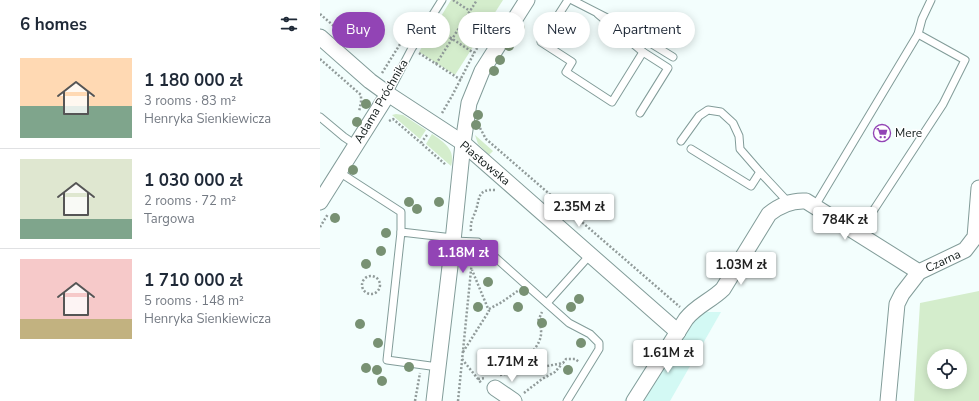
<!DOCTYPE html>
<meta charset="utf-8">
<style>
body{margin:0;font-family:"Nunito Sans",sans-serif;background:#f6f6f7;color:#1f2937;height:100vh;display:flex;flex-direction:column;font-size:15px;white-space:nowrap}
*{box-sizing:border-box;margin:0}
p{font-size:13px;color:#747a83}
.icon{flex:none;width:22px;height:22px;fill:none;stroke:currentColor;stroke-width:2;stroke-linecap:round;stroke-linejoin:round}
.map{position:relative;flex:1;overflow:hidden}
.drawer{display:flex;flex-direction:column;background:#fff;width:320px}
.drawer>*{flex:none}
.hud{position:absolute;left:12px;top:12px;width:380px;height:36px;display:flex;gap:8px}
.fabs{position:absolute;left:607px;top:349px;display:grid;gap:8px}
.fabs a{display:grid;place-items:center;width:40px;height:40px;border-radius:50%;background:#fff;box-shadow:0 2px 10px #0003;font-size:20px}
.price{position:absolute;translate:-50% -34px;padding:0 9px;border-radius:4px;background:#fff;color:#222;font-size:13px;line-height:26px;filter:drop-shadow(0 1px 2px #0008)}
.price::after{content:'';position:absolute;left:50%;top:24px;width:12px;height:9px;margin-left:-6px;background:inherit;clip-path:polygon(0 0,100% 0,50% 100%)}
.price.on{background:#9244b5;color:#fff}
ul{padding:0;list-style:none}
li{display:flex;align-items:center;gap:12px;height:100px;padding:0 20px}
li+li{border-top:1px solid #e0e1e3}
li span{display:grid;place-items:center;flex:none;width:112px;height:80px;border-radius:0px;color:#555}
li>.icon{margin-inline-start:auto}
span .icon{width:48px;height:48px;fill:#fffc;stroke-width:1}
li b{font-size:17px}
h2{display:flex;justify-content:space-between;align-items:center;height:48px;padding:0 20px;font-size:17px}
.pill{padding:0 14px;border-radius:18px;background:#fff;box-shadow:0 2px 10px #0003;font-size:14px;line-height:36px}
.pill.on{background:#9244b5;color:#fff}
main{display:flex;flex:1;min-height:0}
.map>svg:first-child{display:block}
.built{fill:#d3f9f4}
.green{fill:#d4edcc;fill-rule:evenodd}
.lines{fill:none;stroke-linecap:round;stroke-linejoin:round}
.lane-casing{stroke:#829c99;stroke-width:9}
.street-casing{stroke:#829c99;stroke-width:17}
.path{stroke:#919b9a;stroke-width:2.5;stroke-dasharray:2 2;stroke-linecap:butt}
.lane{stroke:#fff;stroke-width:7}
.street{stroke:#fff;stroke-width:15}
.tree{fill:#789173}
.labels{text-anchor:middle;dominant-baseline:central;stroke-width:3;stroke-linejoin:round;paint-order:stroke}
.street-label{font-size:12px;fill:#111a19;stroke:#fff}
.poi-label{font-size:12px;fill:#111a19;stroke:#fff;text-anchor:start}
</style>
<main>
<section class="drawer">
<h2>6 homes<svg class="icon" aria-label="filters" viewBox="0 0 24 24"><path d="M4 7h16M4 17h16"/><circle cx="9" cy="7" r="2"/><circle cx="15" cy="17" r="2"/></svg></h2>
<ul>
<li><span style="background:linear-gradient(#ffd9b3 60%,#7fa58c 0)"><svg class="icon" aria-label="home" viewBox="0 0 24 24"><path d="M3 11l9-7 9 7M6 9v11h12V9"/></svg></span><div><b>1 180 000 zł</b><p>3 rooms · 83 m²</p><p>Henryka Sienkiewicza</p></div></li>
<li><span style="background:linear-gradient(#dfe7d0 75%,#7fa58c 0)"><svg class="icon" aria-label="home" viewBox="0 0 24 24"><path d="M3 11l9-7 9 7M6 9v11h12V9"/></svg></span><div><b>1 030 000 zł</b><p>2 rooms · 72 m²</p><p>Targowa</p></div></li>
<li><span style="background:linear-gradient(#f6c9c9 75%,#c2b280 0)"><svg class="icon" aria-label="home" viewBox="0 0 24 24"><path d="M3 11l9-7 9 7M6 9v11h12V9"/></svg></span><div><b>1 710 000 zł</b><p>5 rooms · 148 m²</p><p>Henryka Sienkiewicza</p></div></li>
</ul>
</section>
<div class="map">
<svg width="659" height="401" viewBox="0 0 659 401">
<rect width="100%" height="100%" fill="#f3fefd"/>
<!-- built -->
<path class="built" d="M384 312H401L350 401H304L347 333 359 339 372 320Z"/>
<!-- green -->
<g class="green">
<path d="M131 0H183L135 75 99 52Z"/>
<path d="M76 114 83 115 106 130 100 139 72 115Z"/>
<path d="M112 134C124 142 136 150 131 166L106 144Z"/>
<path d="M155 135 173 151 169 155 158 144Z"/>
<path d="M659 291V401H594L600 303ZM614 356H640V382H614Z"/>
</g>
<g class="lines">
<!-- lane casing -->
<g class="lane-casing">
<g id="lane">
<path d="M248 0 221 42 252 62 246 72 292 102 323 52"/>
<path d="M252 0 301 25 353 57"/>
<path d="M278 14 323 52 348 68 320 113"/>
<path d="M68 94 92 48 122 0"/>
<path d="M0 117 24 137 36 145"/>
<path d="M361 141 379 116 388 110 401 112 413 123 419 136 420 149 440 172"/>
<path d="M371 149 431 186 440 172 468 202"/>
<path d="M19 172 81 212V232"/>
<path d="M495 206 598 34 602 19 611 0"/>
<path d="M538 234 623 104 645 60 598 34"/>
<path d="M133 241 158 242 249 323 270 334 279 343V349L247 401"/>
<path d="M227 303 270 255"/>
<path d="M118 367 67 360 81 232 133 238"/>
</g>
</g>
<!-- street casing -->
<g class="street-casing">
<g id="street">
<path d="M0 37 50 81 68 94 143 143 358 332"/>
<path d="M0 202 68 94"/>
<path d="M175 388 194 401"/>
<path d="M114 401 133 241 143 143 149 103 162 71 207 0"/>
<path d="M314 401 366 319C376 306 392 300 403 289L449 214C460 205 471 200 486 201L599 272"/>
<path d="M568 401 577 304 582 294 599 272 645 250 655 237 659 188"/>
</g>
</g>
<!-- path -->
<g class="path">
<path d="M133 0 150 11"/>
<path d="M0 14 22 33 23 37"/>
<path d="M123 33 154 53"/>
<path d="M99 53 141 80"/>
<path d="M0 59 41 95V102L39 112"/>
<path d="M116 64 157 0"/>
<path d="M62 73 82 41"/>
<path d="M122 113 132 96 154 53 169 30"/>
<path d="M69 121 73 119 101 143"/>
<path d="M160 128 166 139 360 307"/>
<path d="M107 135 101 143 126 165"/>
<path d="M0 227 8 214"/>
<path d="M151 231C150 222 153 218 156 210 160 198 157 189 175 190"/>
<circle cx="51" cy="285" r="9"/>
<path d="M169 309 182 302 199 290"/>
<path d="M143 352 169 311 152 270"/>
<path d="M142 359 162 384"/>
<path d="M190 372C202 362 223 347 221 330 221 327 219 324 218 321L222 312"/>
<path d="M180 375 243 363 246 359H255L259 362"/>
<path d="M158 379 165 378"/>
<path d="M204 393 222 379 235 372 242 364"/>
<path d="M95 401 100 373"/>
<path d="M138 401 153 250"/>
</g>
<!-- lane -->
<use href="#lane" class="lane"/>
<!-- street -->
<use href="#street" class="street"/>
</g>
<!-- trees -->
<g class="tree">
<circle cx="200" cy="28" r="5"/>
<circle cx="48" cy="37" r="5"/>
<circle cx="189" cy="46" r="5"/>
<circle cx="180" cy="60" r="5"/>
<circle cx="174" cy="71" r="5"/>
<circle cx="46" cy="104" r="5"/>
<circle cx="158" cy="115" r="5"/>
<circle cx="37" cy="122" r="5"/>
<circle cx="156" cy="125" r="5"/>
<circle cx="33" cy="170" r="5"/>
<circle cx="89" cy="202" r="5"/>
<circle cx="119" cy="202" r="5"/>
<circle cx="97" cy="209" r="5"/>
<circle cx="15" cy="218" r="5"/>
<circle cx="66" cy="233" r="5"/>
<circle cx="61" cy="251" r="5"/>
<circle cx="123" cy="256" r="5"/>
<circle cx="46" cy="264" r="5"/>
<circle cx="168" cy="282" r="5"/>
<circle cx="204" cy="291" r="5"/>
<circle cx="259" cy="299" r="5"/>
<circle cx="158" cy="307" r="5"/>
<circle cx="198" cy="307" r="5"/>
<circle cx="251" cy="307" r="5"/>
<circle cx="222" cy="323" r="5"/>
<circle cx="40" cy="324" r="5"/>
<circle cx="58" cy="343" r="5"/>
<circle cx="261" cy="343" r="5"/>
<circle cx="89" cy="367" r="5"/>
<circle cx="191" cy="367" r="5"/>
<circle cx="46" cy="368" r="5"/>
<circle cx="57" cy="370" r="5"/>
<circle cx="248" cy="370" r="5"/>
<circle cx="62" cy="381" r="5"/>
</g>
<!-- icons -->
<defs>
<g id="supermarket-ring" transform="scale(0.9)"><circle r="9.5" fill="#fff" stroke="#9244b5" stroke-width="1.5"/><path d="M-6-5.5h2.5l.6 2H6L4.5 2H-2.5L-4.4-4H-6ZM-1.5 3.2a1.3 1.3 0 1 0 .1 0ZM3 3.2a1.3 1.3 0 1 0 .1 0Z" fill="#9244b5"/></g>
</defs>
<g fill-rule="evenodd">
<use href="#supermarket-ring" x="562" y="133"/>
</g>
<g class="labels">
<!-- street labels -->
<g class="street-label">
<text transform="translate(61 101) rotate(-60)">Adama Próchnika</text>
<text transform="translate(165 163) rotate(40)">Piastowska</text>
<text transform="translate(623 261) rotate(-25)">Czarna</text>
</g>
<!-- poi labels -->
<g class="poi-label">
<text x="575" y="133">Mere</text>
</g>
</g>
</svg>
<div class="fabs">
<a><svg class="icon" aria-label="locate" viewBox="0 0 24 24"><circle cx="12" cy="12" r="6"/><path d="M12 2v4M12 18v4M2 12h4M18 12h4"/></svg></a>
</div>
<b class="price" style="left:259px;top:228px">2.35M zł</b>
<b class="price" style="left:525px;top:241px">784K zł</b>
<b class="price on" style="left:143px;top:274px">1.18M zł</b>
<b class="price" style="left:421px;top:286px">1.03M zł</b>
<b class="price" style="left:348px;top:374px">1.61M zł</b>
<b class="price" style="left:192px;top:383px">1.71M zł</b>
<div class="hud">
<a class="pill on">Buy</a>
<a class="pill">Rent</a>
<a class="pill">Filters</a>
<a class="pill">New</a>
<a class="pill">Apartment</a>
</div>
</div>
</main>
